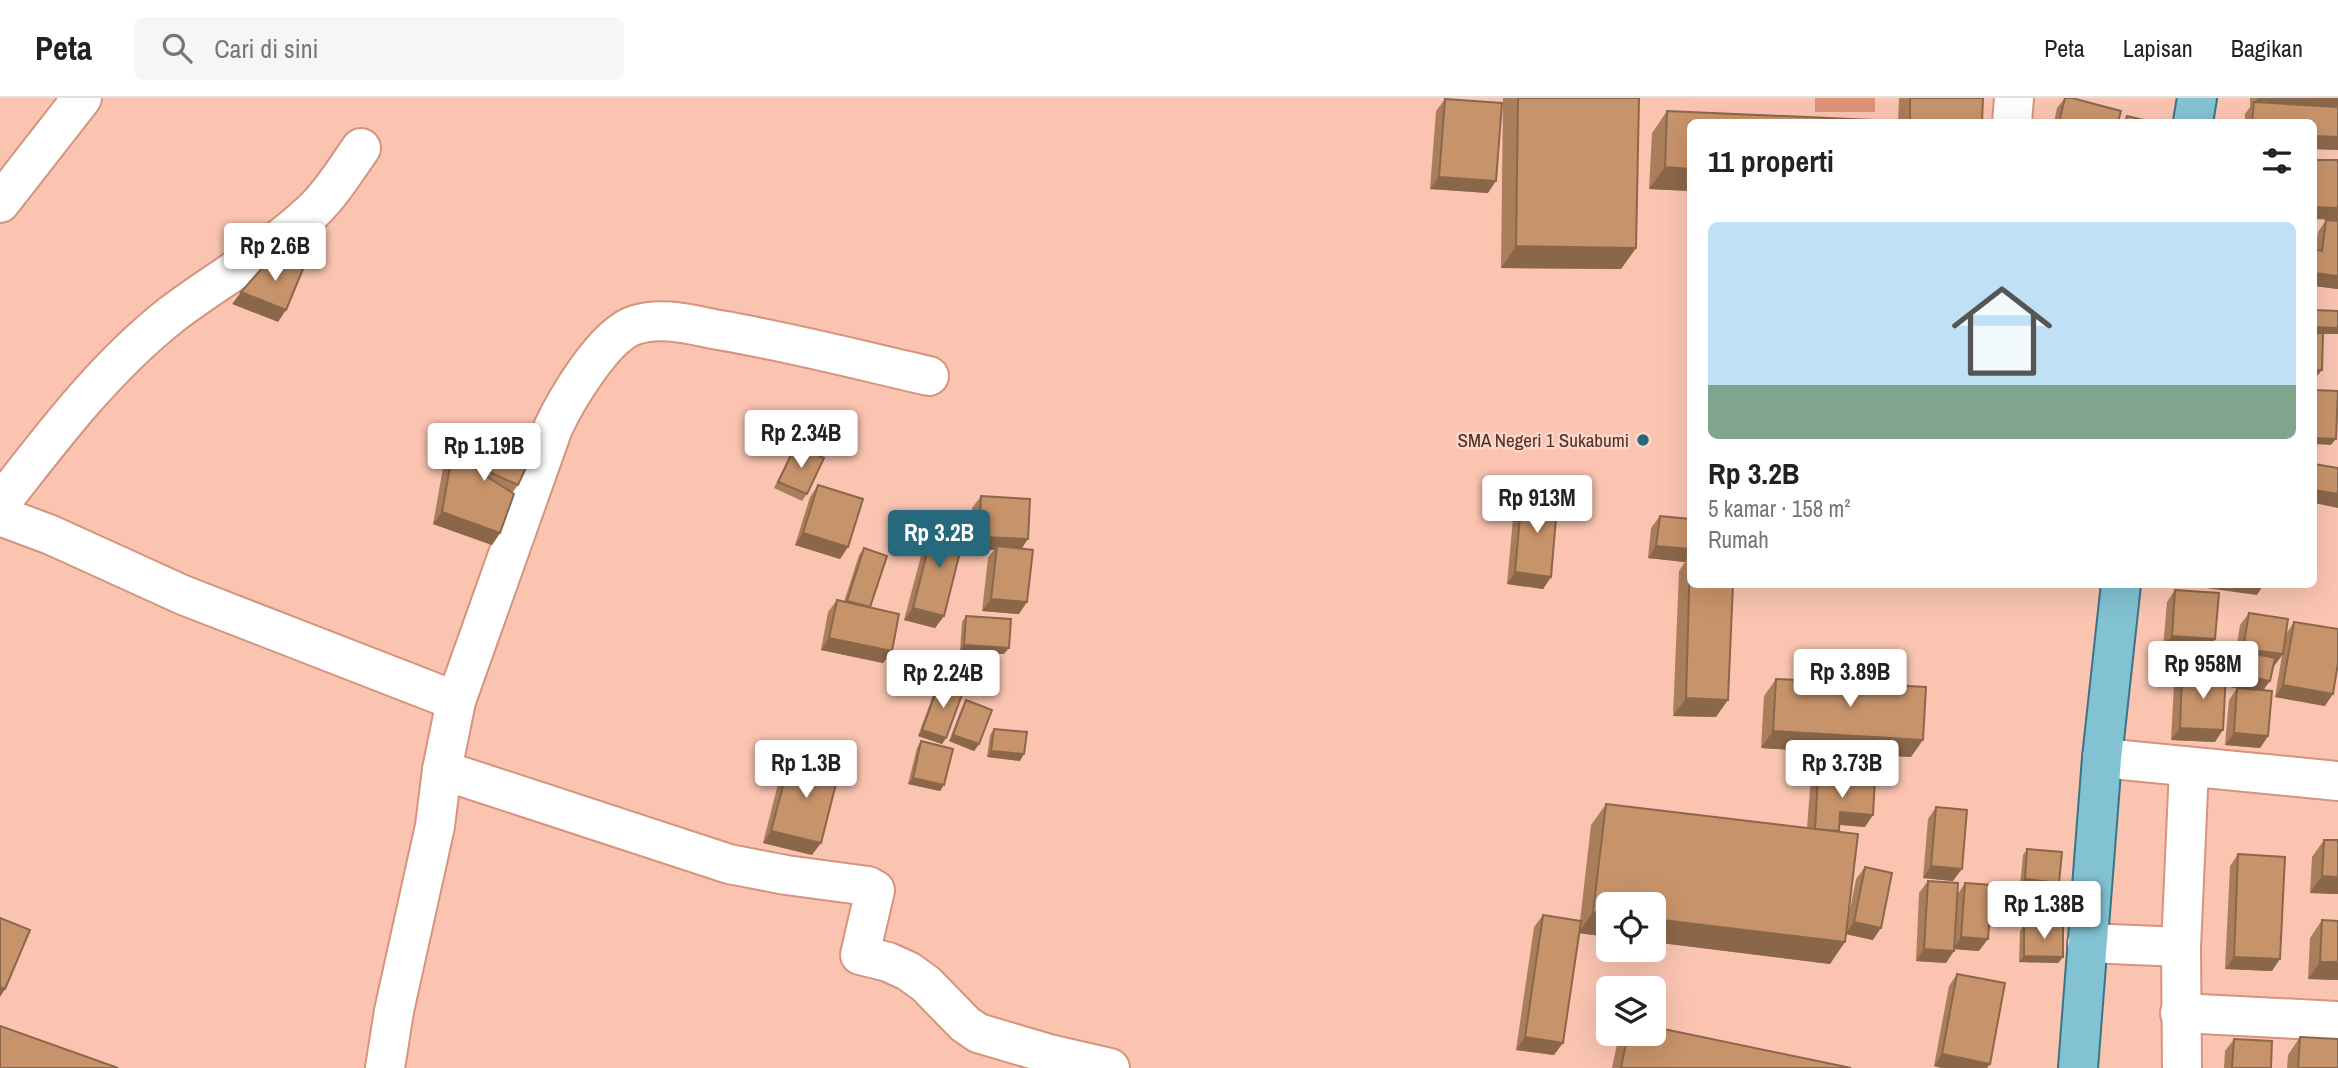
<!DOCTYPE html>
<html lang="id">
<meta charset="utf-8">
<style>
body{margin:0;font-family:"Archivo Narrow",sans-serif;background:#f6f6f6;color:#222;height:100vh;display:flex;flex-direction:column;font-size:26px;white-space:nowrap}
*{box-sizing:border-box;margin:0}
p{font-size:23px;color:#767676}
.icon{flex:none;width:38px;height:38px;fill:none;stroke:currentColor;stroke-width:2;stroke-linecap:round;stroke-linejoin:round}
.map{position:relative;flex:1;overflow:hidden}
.details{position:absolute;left:1687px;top:21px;width:630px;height:469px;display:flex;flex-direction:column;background:#fff;border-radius:10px;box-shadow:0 7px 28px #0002}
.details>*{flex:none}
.tools{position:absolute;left:1596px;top:794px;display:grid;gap:14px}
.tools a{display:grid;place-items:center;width:70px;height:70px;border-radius:10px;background:#fff;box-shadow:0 7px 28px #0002;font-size:35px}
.price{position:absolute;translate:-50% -60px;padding:0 16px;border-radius:7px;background:#fff;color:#222;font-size:23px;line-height:46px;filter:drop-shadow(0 2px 4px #0008)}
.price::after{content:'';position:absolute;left:50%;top:42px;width:21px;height:16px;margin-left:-10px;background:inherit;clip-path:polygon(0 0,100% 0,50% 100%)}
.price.on{background:#27697c;color:#fff}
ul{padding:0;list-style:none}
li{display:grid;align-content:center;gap:14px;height:371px;padding:0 21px}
li span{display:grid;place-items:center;height:217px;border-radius:10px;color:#555}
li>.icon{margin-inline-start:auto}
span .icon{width:126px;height:126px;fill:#fffc;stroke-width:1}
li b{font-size:30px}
h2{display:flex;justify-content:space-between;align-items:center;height:84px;padding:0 21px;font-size:30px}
header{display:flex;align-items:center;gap:42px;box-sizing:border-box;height:98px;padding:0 35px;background:#fff;border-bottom:2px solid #e0e0e0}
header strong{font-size:33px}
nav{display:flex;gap:38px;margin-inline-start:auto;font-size:24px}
.search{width:490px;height:63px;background:#f6f6f6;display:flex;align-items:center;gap:18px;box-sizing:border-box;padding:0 24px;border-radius:10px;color:#767676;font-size:26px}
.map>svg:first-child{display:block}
.pitch{fill:#dd9278}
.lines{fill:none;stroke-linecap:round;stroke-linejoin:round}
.minor-casing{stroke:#d4947e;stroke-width:42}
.major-casing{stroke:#397584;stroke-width:42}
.minor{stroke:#fff;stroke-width:38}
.major{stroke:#82c2d3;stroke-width:38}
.wall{fill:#ab7e5b}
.shaded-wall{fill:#8b674a}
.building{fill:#c7936a;stroke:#8b674a;stroke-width:2}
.poi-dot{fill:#27697c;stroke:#fed5c6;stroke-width:2.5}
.labels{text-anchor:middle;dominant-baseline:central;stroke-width:5;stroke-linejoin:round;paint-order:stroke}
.poi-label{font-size:19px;fill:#4b3128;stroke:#fed5c6;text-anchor:end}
</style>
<header>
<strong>Peta</strong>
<div class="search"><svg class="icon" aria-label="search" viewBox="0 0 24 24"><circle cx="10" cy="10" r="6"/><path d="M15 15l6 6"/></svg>Cari di sini</div>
<nav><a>Peta</a><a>Lapisan</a><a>Bagikan</a></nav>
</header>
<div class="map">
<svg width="2338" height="970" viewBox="0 0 2338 970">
<rect width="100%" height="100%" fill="#fac4b1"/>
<!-- pitch -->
<rect class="pitch" x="1815" y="0" width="60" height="14"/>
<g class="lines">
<!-- minor casing -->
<g class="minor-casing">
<g id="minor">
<path d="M2012 24 2014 0"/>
<path d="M0 105 82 0"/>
<path d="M0 406C52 339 104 270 171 217 215 183 264 157 305 120 328 101 344 74 361 50"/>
<path d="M0 418 51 437 183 497 456 603"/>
<path d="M2102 660 2338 683"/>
<path d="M442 672 729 766 786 777 868 788 875 792 860 857 888 864 908 873 926 886 965 926 978 935 1049 956 1110 970"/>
<path d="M2087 845 2181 849"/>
<path d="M2180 915 2338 923"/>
<path d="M385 970 394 913 435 728 442 672 456 603 553 330C566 302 604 237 635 227 662 218 692 227 719 232 790 244 859 262 929 278"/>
<path d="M2182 970 2181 849 2189 670"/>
</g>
</g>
<!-- major casing -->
<g class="major-casing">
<g id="major">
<path d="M2193 24 2197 0"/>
<path d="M2078 970 2102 660 2121 486"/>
</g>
</g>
<!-- minor -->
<use href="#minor" class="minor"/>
<!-- major -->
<use href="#major" class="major"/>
</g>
<!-- wall -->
<g class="wall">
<path d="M1503 0H1639L1636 150 1621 171 1501 170Z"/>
<path d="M1899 0H1983L1982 24H1690V93L1649 91 1652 35 1667 13 1898 24Z"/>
<path d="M2065 0H2072L2118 24H2054L2057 10Z"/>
<path d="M2250 0H2338V52L2314 51V24H2245V16L2250 9Z"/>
<path d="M1445 1 1488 95 1430 91 1436 13Z"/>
<path d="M2326 122 2338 123V191L2314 188V152L2315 153 2318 134Z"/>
<path d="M796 347 807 396 802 403 774 390 792 353Z"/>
<path d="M452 357 518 387 512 395 500 435 492 447 433 426 443 370Z"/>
<path d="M818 387 848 449 840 461 795 447 810 399Z"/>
<path d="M1522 397 1551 479 1543 491 1507 486 1514 409Z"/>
<path d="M981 398 1021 451 1019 516 982 513 988 460 994 452 971 451 972 410Z"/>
<path d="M1660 418 1690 421 1716 619 1673 618 1679 473 1685 464 1648 460 1651 430Z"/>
<path d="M934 427 944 518 935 530 904 522 926 439Z"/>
<path d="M864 450 870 509 892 553 883 565 821 552 828 514 837 502 844 504 859 457Z"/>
<path d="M2175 492 2211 547 2236 552 2240 527 2249 515 2286 536 2294 524 2325 608 2275 599 2282 557 2274 568H2273L2264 592 2268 638 2260 650 2225 647 2229 602 2237 590 2226 588 2215 644 2171 642 2174 585 2182 573 2195 574 2198 558 2202 553 2163 550 2167 504Z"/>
<path d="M966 518 1004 556 960 553 962 524Z"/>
<path d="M1776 581 1911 659 1761 650 1764 598Z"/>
<path d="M940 583 946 640 942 646 918 638 936 589Z"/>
<path d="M966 602 979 646 974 653 949 643 962 609Z"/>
<path d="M994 631 1020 663 987 659 990 637Z"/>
<path d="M921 643 944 687 940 693 908 686 917 650Z"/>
<path d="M791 658 812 757 763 745 782 670Z"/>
<path d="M1818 678 1865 729 1839 727V733L1846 832 1856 781 1865 769 1873 842 1846 836 1830 866 1579 835 1554 957 1516 952 1534 829 1543 817 1580 823 1591 727 1606 706 1807 730 1810 690Z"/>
<path d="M1936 709 1953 783 1923 780 1928 721Z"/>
<path d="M2324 742 2338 796 2310 795 2312 759Z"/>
<path d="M2027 751 2059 785 2055 791 2020 788 2023 757Z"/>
<path d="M2238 756 2272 873 2225 871 2230 768Z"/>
<path d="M1928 783 1957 797 1965 785 1979 853 1954 851 1946 865 1916 863 1919 795Z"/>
<path d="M2322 822 2338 823V882L2308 881 2310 840Z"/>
<path d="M2024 827 2063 859 2058 865 2019 864 2020 833Z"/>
<path d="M1957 876 1990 966 1987 970H1942L1934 968 1949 888Z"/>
<path d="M1621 936H1654L1851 970H1612L1618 941Z"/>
<path d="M2300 939 2338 970H2287L2288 957Z"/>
<path d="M2234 941 2271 970H2224L2225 953Z"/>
</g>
<!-- shaded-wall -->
<g class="shaded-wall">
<path d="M2258 0 2338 2V14L2253 7Z"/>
<path d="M1910 22 1982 24H1908Z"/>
<path d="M2314 38 2338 39V52L2314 51Z"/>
<path d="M1665 69 1690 71V93L1649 91Z"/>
<path d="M1439 79 1496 83 1488 95 1430 91Z"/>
<path d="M2314 109 2338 110V122L2314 121Z"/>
<path d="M1516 148 1636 150 1621 171 1501 170Z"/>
<path d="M2314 175 2338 178V191L2314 188Z"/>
<path d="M241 194 286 212 278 224 232 206Z"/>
<path d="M2314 229 2338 230V236H2314Z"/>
<path d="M2314 272H2322L2317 278H2314Z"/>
<path d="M2314 340 2336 341 2331 347 2314 346Z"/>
<path d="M2314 392 2338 396V410L2314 405Z"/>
<path d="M442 414 500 435 492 447 433 426Z"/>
<path d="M803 435 848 449 840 461 795 447Z"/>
<path d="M979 439 1028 441 1020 453 997 448 994 452 971 451Z"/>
<path d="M1656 448 1690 451V456L1685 464 1648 460Z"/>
<path d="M1515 474 1551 479 1543 491 1507 486Z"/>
<path d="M2176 486H2264L2257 497Z"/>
<path d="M991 501 1027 504 1019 516 982 513Z"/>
<path d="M913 510 944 518 935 530 904 522Z"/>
<path d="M2172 538 2215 541 2207 553 2206 546 2202 553 2163 550Z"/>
<path d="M829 540 892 553 883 565 821 552Z"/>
<path d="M964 547 1009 550 1004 556 960 553Z"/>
<path d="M2243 551 2283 556 2274 568 2235 563Z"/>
<path d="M2202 569 2270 583 2261 595 2194 582Z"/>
<path d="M2283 587 2333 596 2325 608 2275 599Z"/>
<path d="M1686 600 1728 602 1716 619 1673 618Z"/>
<path d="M2180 630 2223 632 2215 644 2171 642Z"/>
<path d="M922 632 946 640 942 646 918 638Z"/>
<path d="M1773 633 1923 642 1911 659 1761 650Z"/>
<path d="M2234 635 2268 638 2260 650 2225 647Z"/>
<path d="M953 637 979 646 974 653 949 643Z"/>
<path d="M991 653 1024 656 1020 663 987 659Z"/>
<path d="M913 680 944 687 940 693 908 686Z"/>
<path d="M1840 714 1873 717 1865 729 1832 726Z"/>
<path d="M771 733 821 745 812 757 763 745Z"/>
<path d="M1931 768 1962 771 1953 783 1923 780Z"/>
<path d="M2322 778 2338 779V796L2310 795Z"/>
<path d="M2025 781 2059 785 2055 791 2020 788Z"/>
<path d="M1593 814 1608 815V839L1578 835Z"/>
<path d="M1654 821 1845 844 1830 866 1654 844Z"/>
<path d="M1854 824 1881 830 1873 842 1845 836Z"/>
<path d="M1961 839 1988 841 1979 853 1953 851Z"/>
<path d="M1924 851 1954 853 1946 865 1916 863Z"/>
<path d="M2024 858 2063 859 2058 865 2019 864Z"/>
<path d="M2234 859 2280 861 2272 873 2225 871Z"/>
<path d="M2320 864H2338V882L2308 881Z"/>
<path d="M0 889 5 891 0 899Z"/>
<path d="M1525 939 1563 945 1554 957 1516 952Z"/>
<path d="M1942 956 1990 966 1987 970H1942L1934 968Z"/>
</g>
<!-- building -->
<g class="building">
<path d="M1518 0H1639L1636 150 1516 148Z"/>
<path d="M1910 0H1983L1982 24 1910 22Z"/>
<path d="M2065 0H2072L2121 13 2118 24H2059Z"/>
<path d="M2265 0H2338V2Z"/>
<path d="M1445 1 1502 5 1496 83 1439 79Z"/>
<path d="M2254 4 2338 9V39L2314 38V24H2252Z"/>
<path d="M1667 13 1918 24H1690V71L1665 69Z"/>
<path d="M2127 18 2152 24H2125Z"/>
<path d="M2314 62H2338V110L2314 109Z"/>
<path d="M2326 122 2338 123V178L2314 175V152L2322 153Z"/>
<path d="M272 159 303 171 286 212 241 194Z"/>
<path d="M2314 212 2338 213V230L2314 229Z"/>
<path d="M2314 235H2323L2322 272H2314Z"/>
<path d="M2314 292 2338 293 2336 341 2314 340Z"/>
<path d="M488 338 532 357 518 387 458 360 514 396 500 435 442 414 452 357Z"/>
<path d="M796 347 824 360 807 396 778 384Z"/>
<path d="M2314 366 2338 370V396L2314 392Z"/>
<path d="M818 387 863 401 848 449 803 435Z"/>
<path d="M1522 397H1558L1551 479 1515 474Z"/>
<path d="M981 398 1030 401 1028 441 979 439Z"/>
<path d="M1660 418 1690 421V451L1656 448Z"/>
<path d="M934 427 965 434 944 518 913 510Z"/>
<path d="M997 448 1033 452 1027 504 991 501Z"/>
<path d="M864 450 887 458 870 509 847 503Z"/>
<path d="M1690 459V486H1733L1728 602 1686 600Z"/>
<path d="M2175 492 2219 495 2215 541 2172 538Z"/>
<path d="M837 502 899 516 892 553 829 540Z"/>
<path d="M2249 515 2288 521 2283 556 2243 551Z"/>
<path d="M966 518 1011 521 1009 550 964 547Z"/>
<path d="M2294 524 2338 531V565L2333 596 2283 587Z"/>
<path d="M2206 546 2275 560 2270 583 2202 569Z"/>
<path d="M2182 573 2226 576 2223 632 2180 630Z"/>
<path d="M1776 581 1926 589 1923 642 1773 633Z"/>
<path d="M940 583 964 591 946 640 922 632Z"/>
<path d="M2237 590 2272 593 2268 638 2234 635Z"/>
<path d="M966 602 992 612 979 646 953 637Z"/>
<path d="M994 631 1027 634 1024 656 991 653Z"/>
<path d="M921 643 953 651 944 687 913 680Z"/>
<path d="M791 658 840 670 821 745 771 733Z"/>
<path d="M1818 678 1875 681 1873 717 1840 714 1839 733 1815 731Z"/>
<path d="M1606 706 1858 736 1845 844 1654 821V807H1608V815L1593 814Z"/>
<path d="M1936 709 1967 712 1962 771 1931 768Z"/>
<path d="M2324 742H2338V779L2322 778Z"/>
<path d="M2027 751 2062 754 2059 785 2025 781Z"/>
<path d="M2238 756 2285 759 2280 861 2234 859Z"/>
<path d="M1865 769 1892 775 1881 830 1854 824Z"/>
<path d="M1928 783 1958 785 1954 853 1924 851Z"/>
<path d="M1965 785 1992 787 1988 841 1961 839Z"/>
<path d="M1543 817 1581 823 1563 945 1525 939Z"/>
<path d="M0 820 30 832 5 891 0 889Z"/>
<path d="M2322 822 2338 823V864H2320Z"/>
<path d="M2024 827H2063V859L2024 858Z"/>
<path d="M1957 876 2005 885 1990 966 1942 956Z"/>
<path d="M0 928 118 970H0Z"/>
<path d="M1654 929 1851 970H1621L1628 936H1654Z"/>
<path d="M2300 939 2338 941V970H2298Z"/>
<path d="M2234 941 2272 943 2271 970H2232Z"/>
</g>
<!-- markers -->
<circle class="poi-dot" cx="1643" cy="342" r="7"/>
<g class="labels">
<!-- poi labels -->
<g class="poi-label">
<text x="1629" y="342">SMA Negeri 1 Sukabumi</text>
</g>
</g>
</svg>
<div class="tools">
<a><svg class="icon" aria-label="locate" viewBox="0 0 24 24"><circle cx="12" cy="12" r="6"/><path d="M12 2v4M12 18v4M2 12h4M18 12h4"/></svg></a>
<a><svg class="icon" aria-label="layers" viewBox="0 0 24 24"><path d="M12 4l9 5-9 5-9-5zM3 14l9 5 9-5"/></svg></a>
</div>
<b class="price" style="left:275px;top:185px">Rp 2.6B</b>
<b class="price" style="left:801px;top:372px">Rp 2.34B</b>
<b class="price" style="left:484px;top:385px">Rp 1.19B</b>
<b class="price" style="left:1537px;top:437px">Rp 913M</b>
<b class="price on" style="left:939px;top:472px">Rp 3.2B</b>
<b class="price" style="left:2203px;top:603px">Rp 958M</b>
<b class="price" style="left:1850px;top:611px">Rp 3.89B</b>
<b class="price" style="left:943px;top:612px">Rp 2.24B</b>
<b class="price" style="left:806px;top:702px">Rp 1.3B</b>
<b class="price" style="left:1842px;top:702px">Rp 3.73B</b>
<b class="price" style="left:2044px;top:843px">Rp 1.38B</b>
<section class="details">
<h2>11 properti<svg class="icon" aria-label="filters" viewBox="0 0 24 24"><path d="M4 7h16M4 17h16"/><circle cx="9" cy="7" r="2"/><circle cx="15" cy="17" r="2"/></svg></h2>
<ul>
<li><span style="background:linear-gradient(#bfe0f5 75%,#7fa58c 0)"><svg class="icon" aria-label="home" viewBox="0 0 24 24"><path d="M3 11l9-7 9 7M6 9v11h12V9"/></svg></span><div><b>Rp 3.2B</b><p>5 kamar · 158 m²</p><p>Rumah</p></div></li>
</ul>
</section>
</div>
